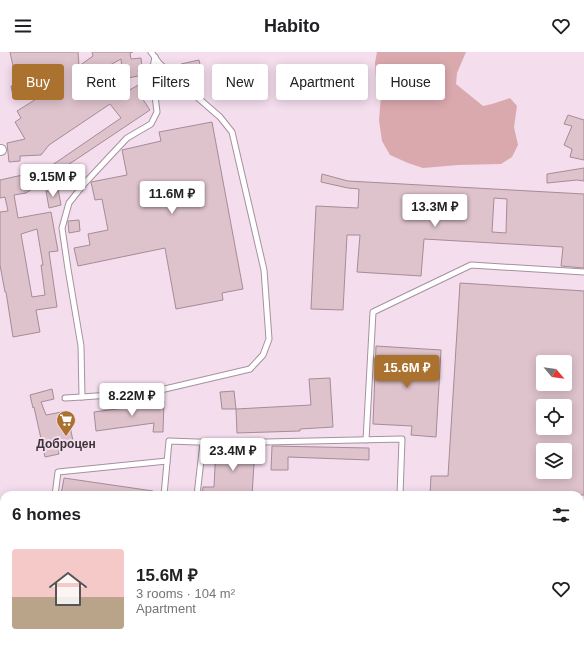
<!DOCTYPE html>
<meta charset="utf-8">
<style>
body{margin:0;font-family:Arial,sans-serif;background:#f2f2f2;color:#202124;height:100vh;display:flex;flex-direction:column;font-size:15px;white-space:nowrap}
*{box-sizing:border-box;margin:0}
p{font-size:13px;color:#757577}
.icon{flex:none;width:22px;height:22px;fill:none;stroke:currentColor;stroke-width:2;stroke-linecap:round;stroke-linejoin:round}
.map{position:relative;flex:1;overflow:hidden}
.sheet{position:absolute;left:0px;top:439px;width:584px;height:156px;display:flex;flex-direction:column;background:#fff;border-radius:12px 12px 0 0;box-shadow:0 2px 10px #0003}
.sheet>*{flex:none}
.banner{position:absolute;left:12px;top:12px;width:560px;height:36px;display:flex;gap:8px}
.needle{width:26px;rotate:119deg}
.controls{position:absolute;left:536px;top:303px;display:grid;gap:8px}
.controls a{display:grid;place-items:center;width:36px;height:36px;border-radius:4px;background:#fff;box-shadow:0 2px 10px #0003;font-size:20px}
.price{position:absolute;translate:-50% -34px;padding:0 9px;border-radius:4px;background:#fff;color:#222;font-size:13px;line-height:26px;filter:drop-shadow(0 1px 2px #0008)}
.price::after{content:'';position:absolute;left:50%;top:24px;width:12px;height:9px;margin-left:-6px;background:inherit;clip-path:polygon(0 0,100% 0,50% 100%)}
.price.on{background:#aa712f;color:#fff}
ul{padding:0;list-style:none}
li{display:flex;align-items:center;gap:12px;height:100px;padding:0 12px}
li span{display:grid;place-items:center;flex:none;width:112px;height:80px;border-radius:4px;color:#555}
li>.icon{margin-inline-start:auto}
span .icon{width:48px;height:48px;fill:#fffc;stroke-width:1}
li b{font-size:17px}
h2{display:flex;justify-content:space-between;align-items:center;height:48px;padding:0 12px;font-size:17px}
.chip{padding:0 14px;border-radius:4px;background:#fff;box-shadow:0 2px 10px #0003;font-size:14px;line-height:36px}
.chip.on{background:#aa712f;color:#fff}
header{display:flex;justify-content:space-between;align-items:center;height:52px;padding:0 12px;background:#fff;font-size:18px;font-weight:800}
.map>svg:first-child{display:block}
.green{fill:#daa9ae}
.building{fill:#dec2cc;stroke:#a58c95;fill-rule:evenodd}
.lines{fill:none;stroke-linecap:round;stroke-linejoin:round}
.lane-casing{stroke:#a691a0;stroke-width:7}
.street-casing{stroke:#a691a0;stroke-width:12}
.lane{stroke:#fff;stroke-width:5}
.street{stroke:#fff;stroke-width:10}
.labels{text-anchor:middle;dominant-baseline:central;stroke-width:4;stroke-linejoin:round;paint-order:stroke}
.poi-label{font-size:12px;font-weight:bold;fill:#3c333a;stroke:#f4dded}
</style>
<header><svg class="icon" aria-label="menu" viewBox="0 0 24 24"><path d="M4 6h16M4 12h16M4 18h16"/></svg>Habito<svg class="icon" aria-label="heart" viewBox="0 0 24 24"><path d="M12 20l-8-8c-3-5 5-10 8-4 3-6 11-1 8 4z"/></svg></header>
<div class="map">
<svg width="584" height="595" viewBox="0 0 584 595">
<rect width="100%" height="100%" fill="#f4dded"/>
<!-- green -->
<path class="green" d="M377 0H466L457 21 456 32 483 54 492 52 510 46 517 54 514 75 518 93 512 105 501 112 458 113 423 116 408 111 390 103 382 89 379 68 381 44 376 27 375 11Z"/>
<!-- building -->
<g class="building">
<path d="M10 0H78L79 14 93 4 92 0H133L130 1 131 7 141 6 143 23 123 27 121 7 101 18 125 48 124 41 142 31 146 38 140 43 150 58 26 141 14 143 18 166 51 160 58 199 49 200 57 255 36 258 40 280 13 285 6 240H5L0 213V160L8 159 5 145 0 146V128L45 118 121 66 110 52 49 93 41 103 20 104V109L9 110 7 91 25 87 15 70 21 66 17 59 57 34 13 44 11 34 17 33ZM37 177 43 213H41L45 243 32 245 21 182Z"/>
<path d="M199 8 202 21 184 25 181 12Z"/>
<path d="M568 63 584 68V108L570 105 572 97 564 93 572 74 564 72Z"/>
<path d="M212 70 243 237 222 241 223 248 176 257 165 196 78 214 74 196 90 193 88 182 108 178 102 147 95 148 91 130 127 123 122 98 161 89 159 80Z"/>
<path d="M584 116V129L577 128 547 131V122Z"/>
<path d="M322 122 348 129 584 142V216L561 214 563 195 424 187 421 224 357 220 360 183H347L343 258 311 257 316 154 358 156 359 137 348 136 321 130ZM494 146 507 147 506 181 492 180Z"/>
<path d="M58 137 61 153 49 156 46 139Z"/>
<path d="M79 168 80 179 69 181 68 169Z"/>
<path d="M460 231 584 239V443H430L431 424H448ZM543 310H565V332H543ZM543 354H565V376H543ZM543 398H565V420H543Z"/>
<path d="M376 294 441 298 436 385 411 383 412 374 373 372Z"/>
<path d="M330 326 333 375 300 377V379L237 381 236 357 311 353 309 327Z"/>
<path d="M52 337 54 347 41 350 46 363 67 359 73 389 57 392 59 402 45 405 34 355 33 356 30 343Z"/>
<path d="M234 339 236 357H222L220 340Z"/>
<path d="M154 349H164L163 380H153L154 371 96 379 94 360 154 352Z"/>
<path d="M272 394 369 396V408L288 405V418H271Z"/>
<path d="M216 395 255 397 252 443H202L203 435H214Z"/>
<path d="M64 426 153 439V443H61Z"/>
</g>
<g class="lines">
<!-- lane casing -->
<g class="lane-casing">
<g id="lane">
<path d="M82 345 81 294 68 217 62 176 69 151 84 132 127 86 151 72 157 60 152 20 155 5"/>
<path d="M65 346 82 345 152 340 250 317 263 303 269 287 264 218 232 80 220 65 181 31 159 11 151 0"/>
<path d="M366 388 373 260 471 213 584 220"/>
<path d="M55 443 58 420 167 409"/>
<path d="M164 443 169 389 225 391 402 387 400 443"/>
<path d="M197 443 203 391"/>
<path d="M580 555H584"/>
<path d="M134 591 166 595"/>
<path d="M490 591 494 595"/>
<path d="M182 595V591"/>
</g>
</g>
<!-- street casing -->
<g class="street-casing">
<path id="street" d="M0 98H1"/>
</g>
<!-- lane -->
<use href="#lane" class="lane"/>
<!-- street -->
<use href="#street" class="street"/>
</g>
<!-- icons -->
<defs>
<g id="supermarket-pin" transform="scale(1)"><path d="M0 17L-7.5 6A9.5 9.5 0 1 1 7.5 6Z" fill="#aa712f" stroke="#f4dded"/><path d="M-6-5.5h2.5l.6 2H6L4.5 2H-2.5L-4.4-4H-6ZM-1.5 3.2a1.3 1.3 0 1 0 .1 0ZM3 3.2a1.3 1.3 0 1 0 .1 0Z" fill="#fff"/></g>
</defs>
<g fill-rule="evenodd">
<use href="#supermarket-pin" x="66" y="368"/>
</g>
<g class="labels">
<!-- poi labels -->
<g class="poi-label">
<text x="66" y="392">Доброцен</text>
</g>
</g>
</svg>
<div class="controls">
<a><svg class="needle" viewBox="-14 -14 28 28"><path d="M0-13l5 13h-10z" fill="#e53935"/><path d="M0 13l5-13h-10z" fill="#757577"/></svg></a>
<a><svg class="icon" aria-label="locate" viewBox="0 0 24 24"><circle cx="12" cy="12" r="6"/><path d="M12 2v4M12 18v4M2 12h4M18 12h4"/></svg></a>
<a><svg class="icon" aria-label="layers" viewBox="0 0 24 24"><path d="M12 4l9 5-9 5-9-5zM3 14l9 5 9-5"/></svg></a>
</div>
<b class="price" style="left:53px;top:146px">9.15M ₽</b>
<b class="price" style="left:172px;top:163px">11.6M ₽</b>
<b class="price" style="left:435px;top:176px">13.3M ₽</b>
<b class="price on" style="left:407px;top:337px">15.6M ₽</b>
<b class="price" style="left:132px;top:365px">8.22M ₽</b>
<b class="price" style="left:233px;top:420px">23.4M ₽</b>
<div class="banner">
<a class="chip on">Buy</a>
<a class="chip">Rent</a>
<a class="chip">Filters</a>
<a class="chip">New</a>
<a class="chip">Apartment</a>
<a class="chip">House</a>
</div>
<section class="sheet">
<h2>6 homes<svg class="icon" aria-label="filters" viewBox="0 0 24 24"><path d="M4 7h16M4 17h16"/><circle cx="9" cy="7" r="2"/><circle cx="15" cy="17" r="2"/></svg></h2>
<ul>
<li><span style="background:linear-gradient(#f6c9c9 60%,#b9a48a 0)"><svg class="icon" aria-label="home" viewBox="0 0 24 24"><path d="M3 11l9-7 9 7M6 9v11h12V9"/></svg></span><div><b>15.6M ₽</b><p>3 rooms · 104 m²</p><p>Apartment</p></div><svg class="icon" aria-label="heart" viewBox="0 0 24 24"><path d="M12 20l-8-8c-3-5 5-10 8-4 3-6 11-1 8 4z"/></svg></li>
</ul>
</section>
</div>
